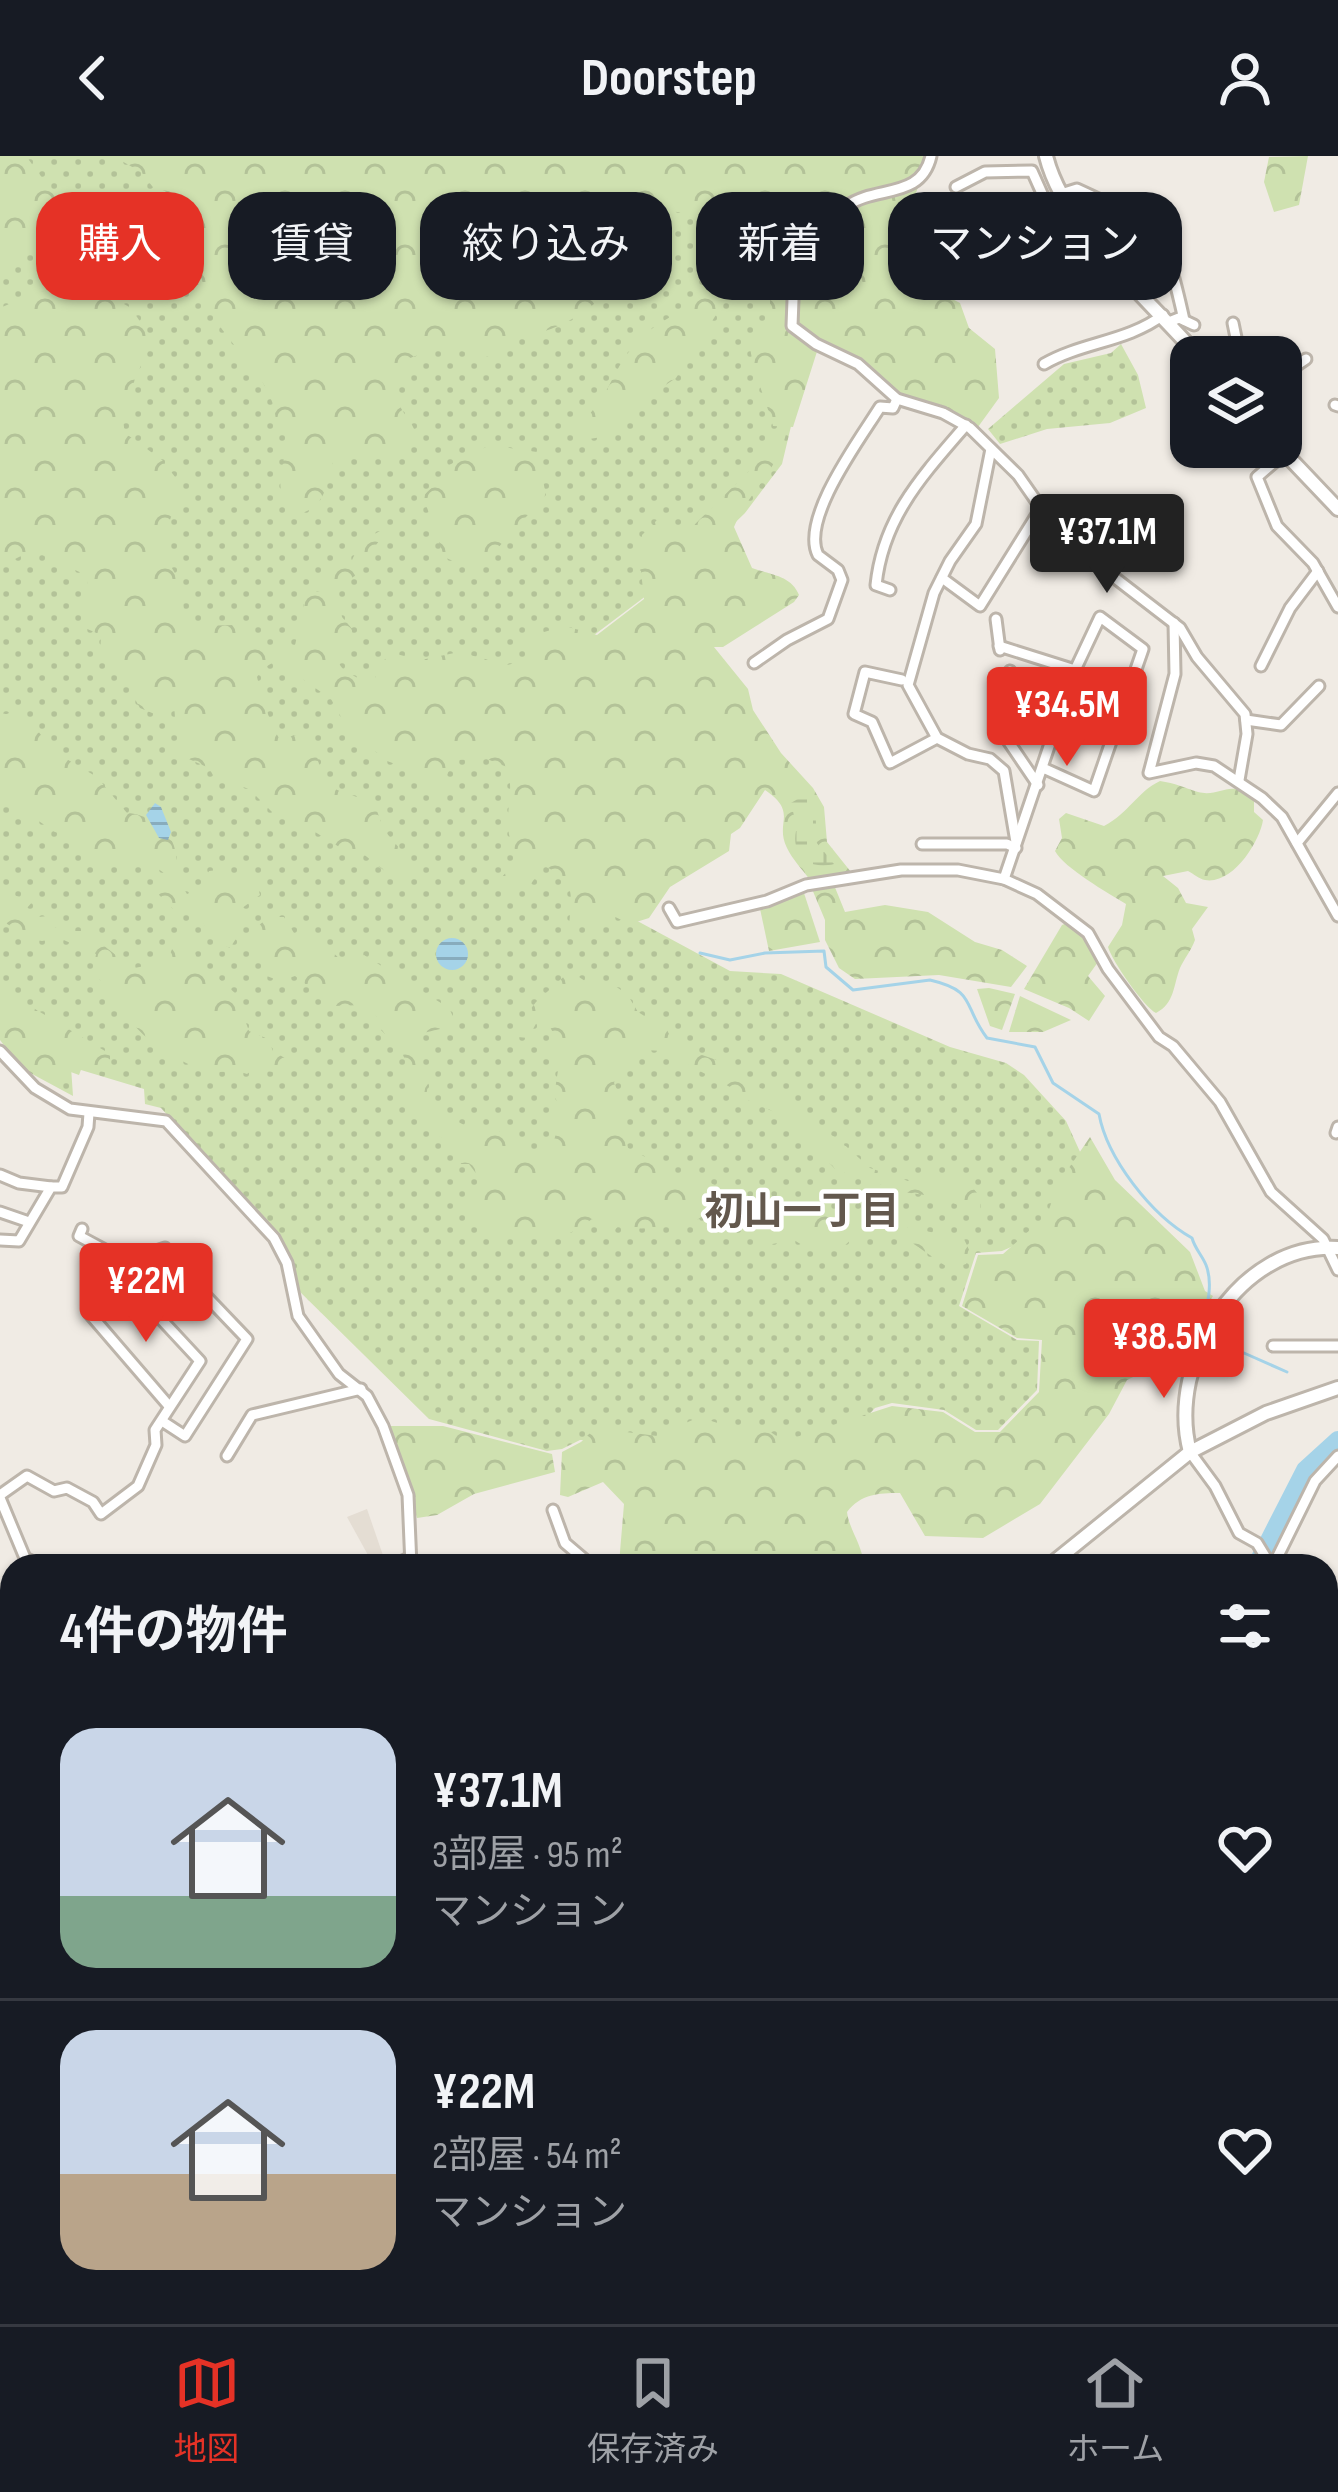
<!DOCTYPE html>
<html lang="ja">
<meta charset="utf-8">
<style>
body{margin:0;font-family:"Sofia Sans Condensed","Noto Sans JP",sans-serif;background:#242831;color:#f1f3f6;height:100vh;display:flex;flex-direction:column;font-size:45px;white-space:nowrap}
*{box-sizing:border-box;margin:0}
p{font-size:39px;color:#9ea1a6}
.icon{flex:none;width:66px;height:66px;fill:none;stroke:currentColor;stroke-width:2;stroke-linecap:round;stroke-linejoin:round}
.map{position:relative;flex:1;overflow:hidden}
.details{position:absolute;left:0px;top:1398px;width:1338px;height:771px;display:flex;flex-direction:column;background:#171b24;border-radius:36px 36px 0 0;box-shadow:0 3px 9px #0004}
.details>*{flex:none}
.hud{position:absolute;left:36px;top:36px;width:1266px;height:108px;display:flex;gap:24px}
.fabs{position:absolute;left:1170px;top:180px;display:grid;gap:24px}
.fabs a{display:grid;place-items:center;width:132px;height:132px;border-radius:24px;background:#171b24;box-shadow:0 3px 9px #0004;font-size:60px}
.price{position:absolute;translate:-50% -102px;padding:0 27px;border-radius:12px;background:#e53226;color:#fff;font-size:39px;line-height:78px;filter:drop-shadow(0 3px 6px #0008)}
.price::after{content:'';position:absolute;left:50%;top:72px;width:36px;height:27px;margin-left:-18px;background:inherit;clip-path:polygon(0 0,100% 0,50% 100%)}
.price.active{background:#222;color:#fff}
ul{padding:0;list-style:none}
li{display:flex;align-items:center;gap:36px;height:300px;padding:0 60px}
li+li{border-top:3px solid #363941}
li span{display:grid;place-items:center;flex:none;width:336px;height:240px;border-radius:36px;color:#555}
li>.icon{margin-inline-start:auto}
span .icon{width:144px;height:144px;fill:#fffc;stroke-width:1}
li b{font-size:51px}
h2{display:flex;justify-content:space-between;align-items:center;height:144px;padding:0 60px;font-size:51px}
.chip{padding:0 42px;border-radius:36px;background:#171b24;box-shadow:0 3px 9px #0004;font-size:42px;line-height:108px}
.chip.active{background:#e53226;color:#fff}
header{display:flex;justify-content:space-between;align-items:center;height:156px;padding:0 60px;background:#171b24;font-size:54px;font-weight:700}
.tabs{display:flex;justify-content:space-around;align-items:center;height:168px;border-top:3px solid #363941;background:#171b24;font-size:33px;color:#9ea1a6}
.tabs a{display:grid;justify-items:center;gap:6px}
.tabs .active{color:#e53226}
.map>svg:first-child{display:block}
.residential{fill:#e4ddd3}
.grass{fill:url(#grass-dots)}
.forest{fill:url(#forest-crowns)}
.wetland{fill:url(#wetland-marsh)}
.water{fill:url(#water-rules)}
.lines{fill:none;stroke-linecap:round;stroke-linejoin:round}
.stream{stroke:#a5d3e8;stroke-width:3}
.river{stroke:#a5d3e8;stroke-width:18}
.minor-casing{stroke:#bdb5ab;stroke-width:15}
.tertiary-casing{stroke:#bdb5ab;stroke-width:18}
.minor{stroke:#fff;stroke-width:9}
.tertiary{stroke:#fff;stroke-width:12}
.labels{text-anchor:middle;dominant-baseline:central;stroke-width:9;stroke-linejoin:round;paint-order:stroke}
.neighbourhood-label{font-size:39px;font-weight:bold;fill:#63584d;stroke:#fff}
</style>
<header><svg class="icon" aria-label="back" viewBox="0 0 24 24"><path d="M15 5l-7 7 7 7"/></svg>Doorstep<svg class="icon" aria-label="person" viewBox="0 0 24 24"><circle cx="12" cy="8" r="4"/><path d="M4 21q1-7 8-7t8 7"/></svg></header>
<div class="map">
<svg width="1338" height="2168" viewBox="0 0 1338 2168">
<defs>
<pattern id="grass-dots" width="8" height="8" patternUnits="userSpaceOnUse" patternTransform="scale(3)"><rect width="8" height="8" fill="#cfe1b0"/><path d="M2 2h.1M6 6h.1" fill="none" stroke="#b3c298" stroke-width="1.8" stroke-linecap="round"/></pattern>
<pattern id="forest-crowns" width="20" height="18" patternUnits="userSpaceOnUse" patternTransform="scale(3)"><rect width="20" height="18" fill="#cfe1b0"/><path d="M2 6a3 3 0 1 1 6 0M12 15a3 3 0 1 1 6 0" fill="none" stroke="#b3c298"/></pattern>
<pattern id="wetland-marsh" width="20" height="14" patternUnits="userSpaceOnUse" patternTransform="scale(3)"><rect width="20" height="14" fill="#cfe1b0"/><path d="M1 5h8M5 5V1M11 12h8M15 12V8" fill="none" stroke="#b3c298"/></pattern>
<pattern id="water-rules" width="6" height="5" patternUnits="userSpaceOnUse" patternTransform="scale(3)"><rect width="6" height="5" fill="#a5d3e8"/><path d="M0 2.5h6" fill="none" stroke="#88acbd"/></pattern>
</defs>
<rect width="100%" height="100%" fill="#f0ebe4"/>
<!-- residential -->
<path class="residential" d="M367 1353 386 1408 381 1410H374L347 1361Z"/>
<!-- grass -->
<g class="grass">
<path d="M0 0H152L702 37 768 105 808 199 782 308 745 357 707 394 533 525 526 601 617 754 730 815 781 818 950 891 1006 907 1024 919 1066 965 1086 1009 1059 1070 1002 1095 976 1097 959 1150 1017 1184 1039 1185 1037 1234 998 1274H976L944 1254 892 1247 875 1252 861 1267 782 1299 656 1284H580L562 1293 547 1295 429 1263 295 1131 287 1094 278 1081 161 952 145 948 144 933 71 911 73 940 21 912 0 884Z"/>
<path d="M1121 188 1138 219 1146 252 1110 267 1047 273 1000 288 988 273 1064 208 1111 197Z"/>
</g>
<!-- forest -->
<g class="forest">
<path d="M0 0H26L69 58 59 88 29 94 13 110 0 107Z"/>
<path d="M113 0H924C922 10 921 21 918 31 911 56 889 67 894 97L922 119 929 131 960 147 969 172 995 193 999 242 978 271 902 241 863 203 821 183 793 271 773 270C770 256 746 196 751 187 755 179 765 174 770 165V127L753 114 721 151 676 222 625 256 602 281 576 285 575 270C611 245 608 218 636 187 667 153 713 152 736 102L726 94 709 61C677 52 650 58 618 52L568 103 584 110 592 123 617 124C597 153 550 181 515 180L503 195 483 202C457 190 435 192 408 203 407 217 395 231 398 245 400 254 410 263 414 273 390 317 372 293 335 299 327 326 327 354 294 359 271 337 282 308 291 281L276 268C276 224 231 194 212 157 205 143 197 128 193 113 186 84 187 59 165 35H156L141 16Z"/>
<path d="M1308 0 1299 49 1274 56 1264 26 1269 1Z"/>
<path d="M89 128 131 152 153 185 135 222 128 252 122 260 125 277 162 304 182 330 166 375 164 398 181 428 184 456 200 470 234 469C254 484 267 493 294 494L306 438 320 435 328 413 352 404 361 385 384 373 386 376 366 402 361 416 342 428 338 437 342 461 353 474C343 500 321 506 365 525L375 522 381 507 392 497 421 504 459 496 507 509 525 505 530 480 565 470 597 479 644 443 641 415 631 407V401L642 389V379L663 358 674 364 673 376 684 379 750 314 763 289 778 275 786 278C777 315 748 337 734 371L752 412C770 419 791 419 799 439L794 446 723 491H714L748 533 753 554 781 597 813 632 824 651 827 686 851 716 810 724C803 714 792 703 787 692 774 666 799 657 765 634L740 672 731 678 729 695 670 731 649 762 630 768 611 759 599 769 569 771C571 740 578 725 544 710L530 729 516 727 511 740 500 732 501 722 511 711 516 695C498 669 517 639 507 611L487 603 454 604 438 638H431L409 613 387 605 347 572 331 543 285 511 272 507 261 514 257 521C261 537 271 572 280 583L305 577C319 592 316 609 326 625 335 638 361 640 374 647L384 674 400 693 408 717 400 727 362 697H349L286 658H274L249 633 214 621 209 612 171 595 176 585 184 586 187 578 175 562 174 546 157 559 140 552 132 538 134 527 100 501 101 479 85 472C85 456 90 436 86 419L75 414 64 419 51 402 31 395 15 403 0 397V152L39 135 69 136Z"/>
<path d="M490 289 537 296 546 339 496 394 471 413 444 401 423 340 443 321 449 309Z"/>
<path d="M11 557 29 563 53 595 97 621 127 657C144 657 169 672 174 690 179 707 176 721 187 738L200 732 209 715 218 714 236 724 246 721 257 728 260 739 238 755 241 775 230 792 210 782C204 761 195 755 173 753L159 738V730L166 719C144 698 119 717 93 707L86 690 74 681 55 676 0 639V558Z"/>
<path d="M1160 625C1175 627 1185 632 1198 636 1221 642 1230 621 1254 643V656L1263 664C1260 685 1233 729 1205 724 1199 723 1194 718 1188 715L1163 720 1178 732 1186 747 1208 751 1192 773 1195 784C1191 795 1184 803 1180 812 1173 830 1175 847 1156 857 1144 851 1112 805 1108 791L1122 769 1126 748C1108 737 1064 712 1055 695L1062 682 1059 663 1066 657 1104 670C1129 657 1137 636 1160 625Z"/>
<path d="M834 729 845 756 885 749 928 756 975 786 1002 794 1027 810 1011 831 939 819 855 823 839 812 825 784V764L812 733Z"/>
<path d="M803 734 820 786 769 795 759 748Z"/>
<path d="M0 735 33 745 27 752 28 762 48 760 50 769 64 775H84C101 788 116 797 129 813L150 809 163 799 169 800 178 780 191 784 197 804 235 837 249 875 268 883 273 895 288 904 287 918 254 913 247 918C230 912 216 920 200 913 176 904 143 884 129 862 118 844 110 832 93 818L96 798 59 782 42 785 14 780 9 769 0 764Z"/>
<path d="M269 761H284L294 777 323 788 347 809 364 799 449 852 457 869 419 878 421 907 418 914 429 922 426 941 433 953 472 973H492L523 982 528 991 541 998 552 993 557 973 552 963 562 954 554 940 559 908 550 897 555 880 546 864 537 866 528 882 518 881 517 871 536 846 570 815 588 827 615 830 627 838 638 856 667 874 672 884 685 893 722 906 743 926 779 939 805 966 837 982 870 1012 908 1025C931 1010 991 1023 979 1058L939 1041 903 1036 836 1014 786 961 736 939 730 931 662 895 646 894 618 916 614 927 628 957 624 977 628 992 682 1020 702 1023 742 1042 763 1040 843 1064H873L964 1083 970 1096 966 1108 950 1113 908 1084 855 1080 842 1092 802 1089 794 1084 767 1089C756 1081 749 1068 737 1064 702 1052 650 1084 620 1068L614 1075 592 1063C572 1077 559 1087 536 1077L523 1084 512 1076 498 1079 467 1059 464 1050 481 1024 469 1008H461L453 987C431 980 391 938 410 916L401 894 381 874 383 866 362 849 334 850 295 820 280 825 264 819 267 807 251 798 253 774Z"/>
<path d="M1069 766 1087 781 1098 806 1088 820 1105 840 1089 865 1069 852 1024 833 1062 769Z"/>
<path d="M0 832 110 898V912L104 916 82 911 79 919 68 915 58 926C33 923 5 900 0 874 0 861 0 845 0 832Z"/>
<path d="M989 832 1015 838 1002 874 990 870 977 833Z"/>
<path d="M1020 840 1071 864 1043 876H1009Z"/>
<path d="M1090 981 1115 1024 1190 1096 1205 1135 1213 1140 1200 1160 1189 1194 1127 1224 1109 1258 1040 1348 983 1382 925 1380 900 1337C878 1337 861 1338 847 1356 849 1374 865 1393 863 1410H648L642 1403 619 1408 624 1348 603 1326 568 1341 560 1339 562 1296 581 1286 595 1272 657 1280 699 1261 733 1272 772 1277 784 1285 892 1250 943 1256 975 1276H1000L1039 1236 1042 1184 1017 1182 962 1150 978 1099 1003 1098 1047 1059 1058 1028Z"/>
<path d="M390 1270H443L552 1298 555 1316 474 1338 437 1359 417 1362Z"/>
<path d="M130 2157H249L274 2164V2168H117Z"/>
<path d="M362 2157H419L434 2168H355Z"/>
</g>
<!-- wetland -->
<g class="wetland">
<path d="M808 637 815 648 816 668H796L791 647Z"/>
<path d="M816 674V686L834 708C811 714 791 701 796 675Z"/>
</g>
<!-- water -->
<g class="water">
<path d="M155 647 161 651 171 676 168 684 159 682 146 659Z"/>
<circle cx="452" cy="798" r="16"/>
</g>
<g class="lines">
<!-- stream -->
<g class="stream">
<path d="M700 797 730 804 765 797 824 795 826 811 853 834 930 824C977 835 962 849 987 882L1035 891 1053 927 1099 958C1107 1002 1151 1059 1192 1082 1195 1093 1202 1099 1206 1109 1215 1132 1204 1159 1199 1182"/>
<path d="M1205 1198 1219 1202 1244 1197 1287 1216"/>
</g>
<!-- river -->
<g class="river">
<path d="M1256 1410 1305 1314 1338 1284"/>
<path d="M0 1588 12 1610"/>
<path d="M0 1812H12"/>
</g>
<!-- minor casing -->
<g class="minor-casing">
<g id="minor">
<path d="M931 0C921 44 876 29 847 50 836 58 835 72 827 83 817 95 802 102 794 117L792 170 816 188 858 208 897 243 943 257 970 272 1018 319 1041 352 1080 395 1180 472 1197 501 1245 558 1247 578 1239 624"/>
<path d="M956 31 985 16 1032 15 1053 62 1060 67 1074 58"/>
<path d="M1061 38 1077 33C1160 71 1164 74 1184 164"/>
<path d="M1169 166 1179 162 1194 169"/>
<path d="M1233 167 1240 201"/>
<path d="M1044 208C1082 186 1127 186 1163 159"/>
<path d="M1281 220 1306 203"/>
<path d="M1335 249 1338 250"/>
<path d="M991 293 976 368 950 405 934 437 908 529 937 582 968 598 990 603 1004 615 1016 686"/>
<path d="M1285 297 1257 321 1277 370 1313 407 1338 451"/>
<path d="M942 422 980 450 1041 352"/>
<path d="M890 434 876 429C883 361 923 319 966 269"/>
<path d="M996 463 1000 494"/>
<path d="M1174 467 1175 518 1149 617 1196 607 1214 610 1262 642 1282 661 1338 760"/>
<path d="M999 490 1075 514"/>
<path d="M754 507 787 484 828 463 842 424 838 414 818 399C800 363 860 283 880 251L893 252 897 243"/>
<path d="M1261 510 1290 452 1318 415"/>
<path d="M1010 515 1012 530 1000 573 1038 629"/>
<path d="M902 524 865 516 854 558 872 566 890 607 937 582"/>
<path d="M1246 564 1281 569 1319 530"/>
<path d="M1297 687 1338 637"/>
<path d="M922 688H1007L1016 692"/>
<path d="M1004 723 1075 514 1100 461 1143 493 1094 635 1043 612"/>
<path d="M669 752 677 766 767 745 806 729 901 714H958L1004 723 1037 738 1088 777 1108 813 1159 881 1173 890 1220 946 1271 1036 1323 1083 1338 1114"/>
<path d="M0 895 35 932 70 953 166 965 274 1082 287 1107 298 1160 339 1218 367 1240 383 1270 408 1339 411 1410"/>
<path d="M1336 977 1338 971"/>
<path d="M0 1019 19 1027 51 1031"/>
<path d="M0 1056 29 1066"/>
<path d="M82 1073 79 1080 133 1109"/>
<path d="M0 1084 19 1085 51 1031H62L88 971 89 957"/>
<path d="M165 1092C133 1100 111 1133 89 1157L169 1250"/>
<path d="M1273 1190H1338"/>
<path d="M1190 1296 1215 1330 1239 1377 1257 1387 1271 1410"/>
<path d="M227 1300 252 1259 361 1233"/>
<path d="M0 1339 27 1320 54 1335 67 1332 93 1346 101 1358 138 1330 156 1289 155 1274 200 1205 147 1148 182 1115 247 1183 185 1280 162 1265"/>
<path d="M0 1342 25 1402 42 1410"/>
<path d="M553 1354 565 1387 592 1410"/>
<path d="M392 1410 409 1402"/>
<path d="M1273 1410 1315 1325 1338 1300"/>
<path d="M1338 1504 1328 1542 1338 1584"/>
<path d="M0 1563 12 1584"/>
<path d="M0 1600 12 1621"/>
<path d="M1326 1663 1338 1657"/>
<path d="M0 1805 12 1804"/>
<path d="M0 1824 12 1823"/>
<path d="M0 2027 12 2032"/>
<path d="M0 2132 12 2136"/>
<path d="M37 2157 54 2168"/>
<path d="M1040 2157 1046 2168"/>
<path d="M1093 2157 1097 2168"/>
<path d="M1323 2157 1329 2168"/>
<path d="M958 2168 980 2157"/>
<path d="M1216 2168V2157"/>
<path d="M1270 2168V2157"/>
</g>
</g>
<!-- tertiary casing -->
<g class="tertiary-casing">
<g id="tertiary">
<path d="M1046 0C1064 73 1150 144 1199 201"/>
<path d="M1279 291 1338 353"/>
<path d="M1190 1296C1166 1206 1239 1086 1338 1092"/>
<path d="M1049 1410 1190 1296 1266 1257 1338 1232"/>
<path d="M0 1942 12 1940"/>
<path d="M696 2157 699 2168"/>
</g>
</g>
<!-- minor -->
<use href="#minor" class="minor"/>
<!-- tertiary -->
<use href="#tertiary" class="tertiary"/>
</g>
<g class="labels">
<!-- neighbourhood labels -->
<g class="neighbourhood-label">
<text x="802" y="1056">初山一丁目</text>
</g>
</g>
</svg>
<div class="fabs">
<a><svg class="icon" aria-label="layers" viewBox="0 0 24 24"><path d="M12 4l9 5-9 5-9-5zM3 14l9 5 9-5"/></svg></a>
</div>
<b class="price active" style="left:1107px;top:440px">¥37.1M</b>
<b class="price" style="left:1067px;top:613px">¥34.5M</b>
<b class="price" style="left:146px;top:1189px">¥22M</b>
<b class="price" style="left:1164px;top:1245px">¥38.5M</b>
<div class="hud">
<a class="chip active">購入</a>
<a class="chip">賃貸</a>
<a class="chip">絞り込み</a>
<a class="chip">新着</a>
<a class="chip">マンション</a>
</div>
<section class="details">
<h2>4件の物件<svg class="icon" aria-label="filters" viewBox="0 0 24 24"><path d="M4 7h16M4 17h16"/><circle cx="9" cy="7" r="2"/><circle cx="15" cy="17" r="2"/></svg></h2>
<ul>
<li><span style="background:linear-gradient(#c9d6e8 70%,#7fa58c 0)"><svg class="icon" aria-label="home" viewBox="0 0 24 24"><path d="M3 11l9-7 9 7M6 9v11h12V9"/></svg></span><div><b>¥37.1M</b><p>3部屋 · 95 m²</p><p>マンション</p></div><svg class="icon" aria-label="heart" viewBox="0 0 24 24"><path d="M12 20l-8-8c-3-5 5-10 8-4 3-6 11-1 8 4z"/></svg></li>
<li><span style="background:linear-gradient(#c9d6e8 60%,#b9a48a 0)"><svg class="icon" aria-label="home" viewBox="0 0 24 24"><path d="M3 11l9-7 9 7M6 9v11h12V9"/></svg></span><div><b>¥22M</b><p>2部屋 · 54 m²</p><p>マンション</p></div><svg class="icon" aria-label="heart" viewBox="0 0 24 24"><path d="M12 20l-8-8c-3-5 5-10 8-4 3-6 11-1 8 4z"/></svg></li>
</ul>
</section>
</div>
<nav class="tabs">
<a class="active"><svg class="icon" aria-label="map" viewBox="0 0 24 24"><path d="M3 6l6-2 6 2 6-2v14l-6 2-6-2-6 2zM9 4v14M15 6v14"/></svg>地図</a>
<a><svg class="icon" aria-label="saved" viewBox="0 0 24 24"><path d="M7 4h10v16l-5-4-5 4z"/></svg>保存済み</a>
<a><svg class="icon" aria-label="home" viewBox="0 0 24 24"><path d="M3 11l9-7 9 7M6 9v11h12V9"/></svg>ホーム</a>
</nav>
